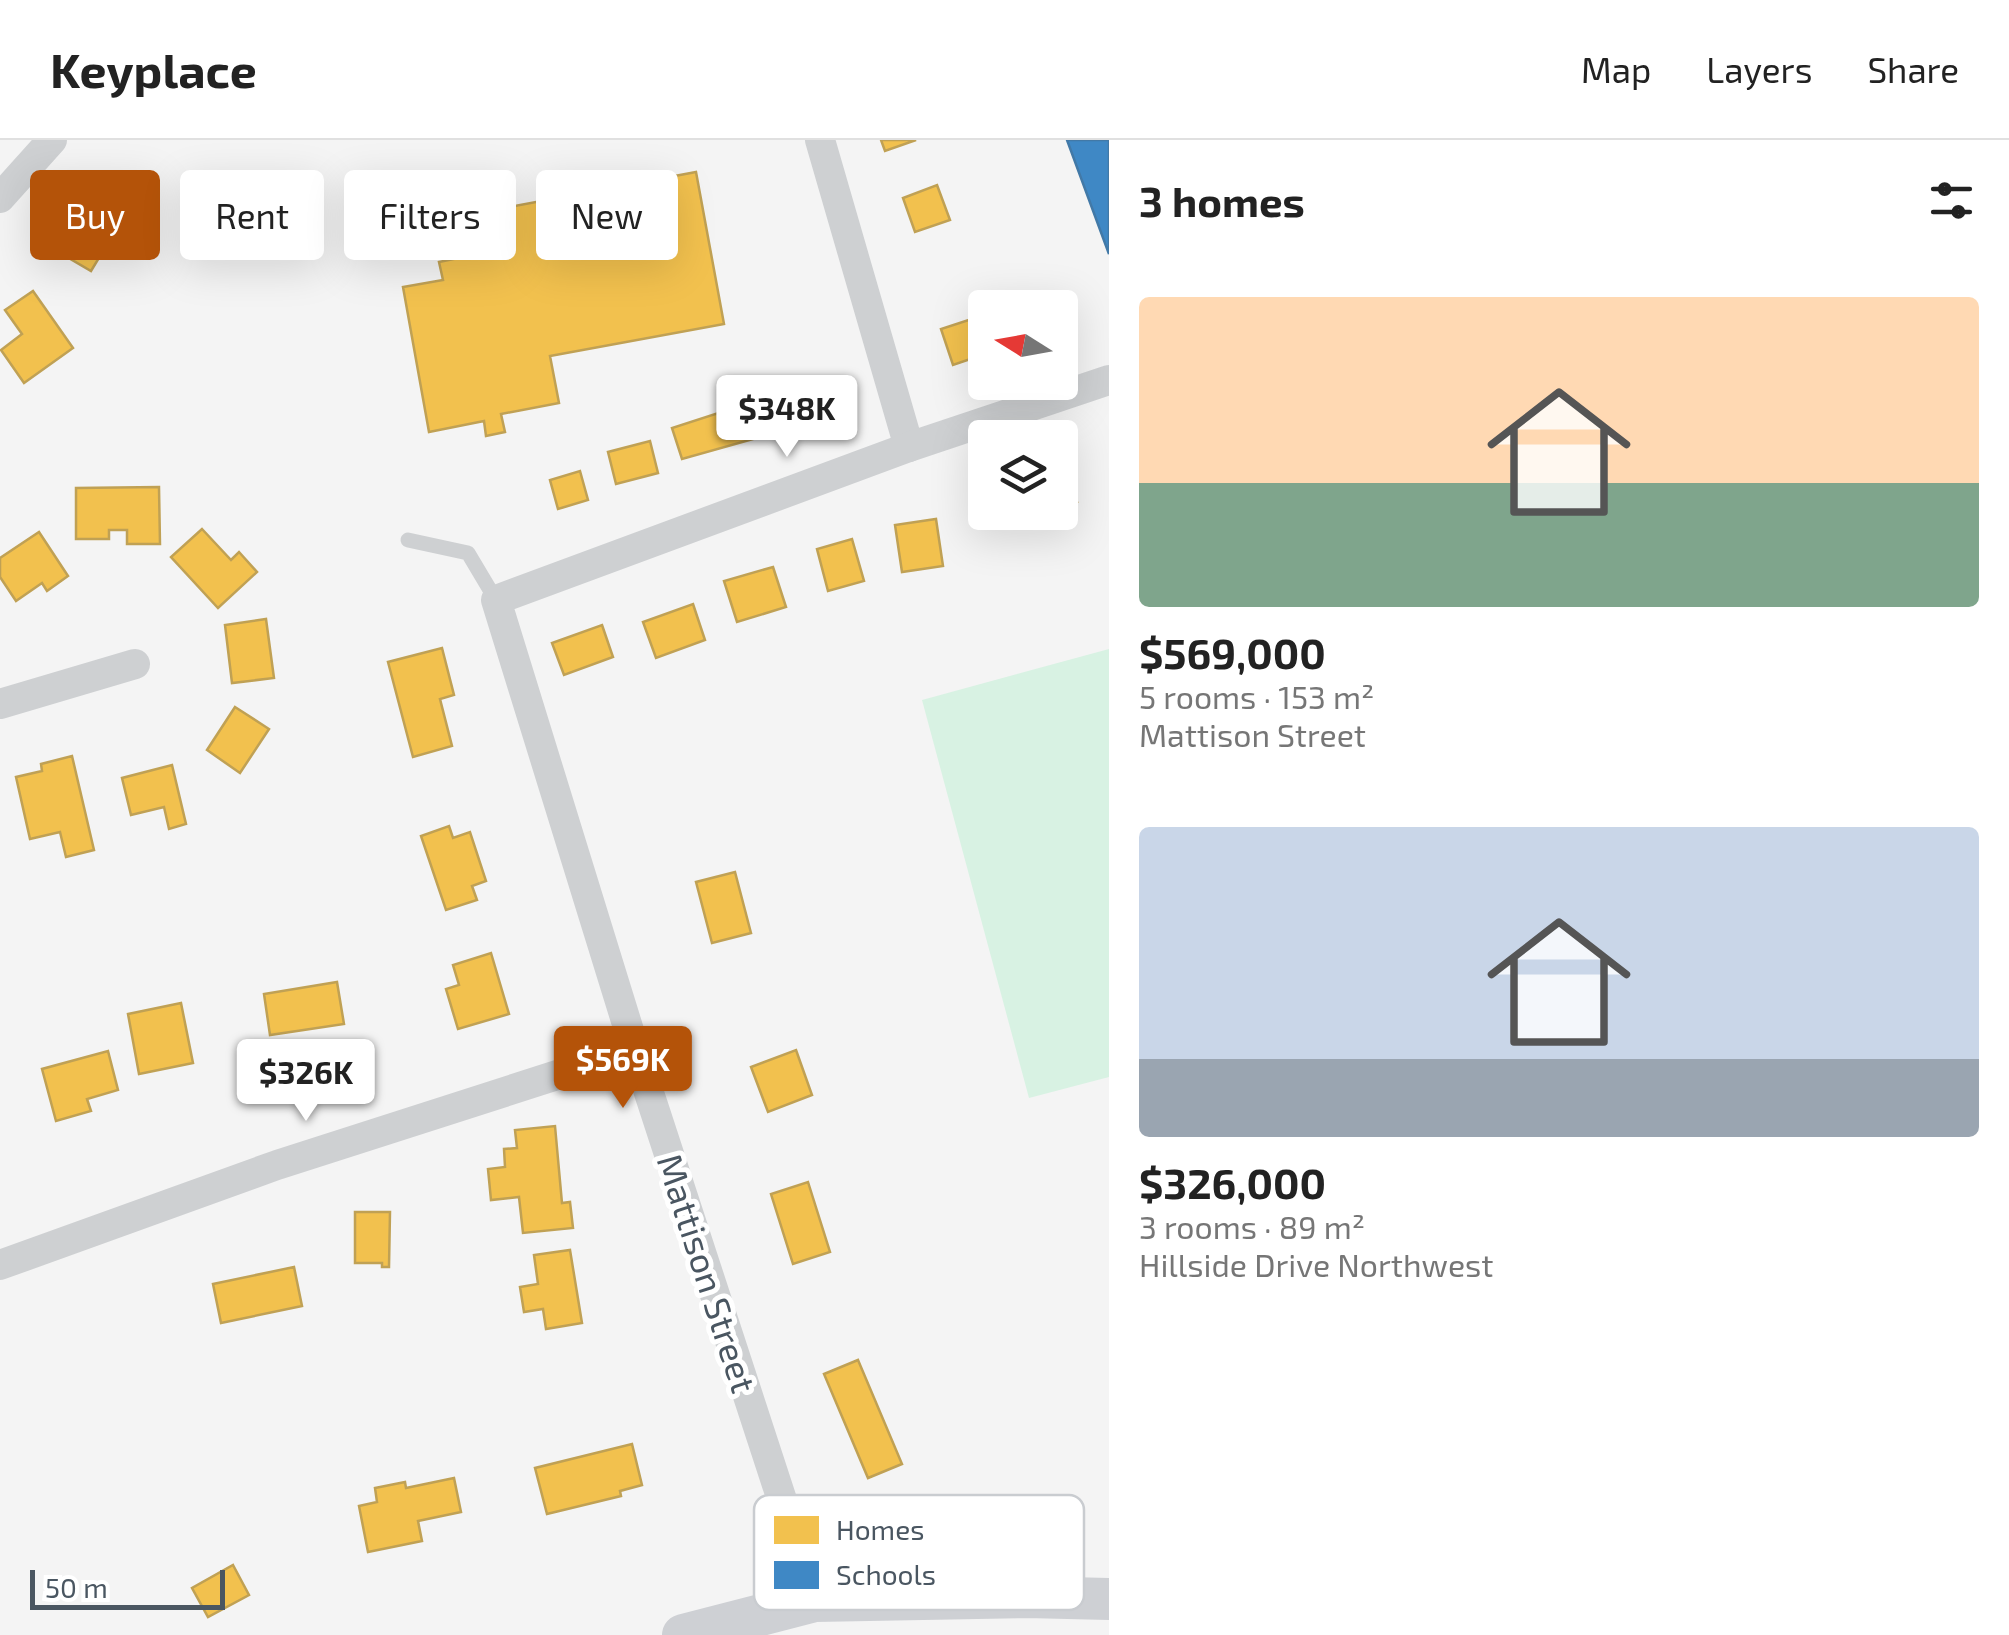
<!DOCTYPE html>
<meta charset="utf-8">
<style>
body{margin:0;font-family:"Exo 2",sans-serif;background:#f2f2f2;color:#222;height:100vh;display:flex;flex-direction:column;font-size:38px;white-space:nowrap}
*{box-sizing:border-box;margin:0}
p{font-size:32px;color:#767676}
.icon{flex:none;width:55px;height:55px;fill:none;stroke:currentColor;stroke-width:2;stroke-linecap:round;stroke-linejoin:round}
.map{position:relative;flex:1;overflow:hidden}
.drawer{display:flex;flex-direction:column;background:#fff;width:900px}
.drawer>*{flex:none}
.guide{position:absolute;left:30px;top:30px;width:928px;height:90px;display:flex;gap:20px}
.needle{width:65px;rotate:281deg}
.fabs{position:absolute;left:968px;top:150px;display:grid;gap:20px}
.fabs a{display:grid;place-items:center;width:110px;height:110px;border-radius:10px;background:#fff;box-shadow:0 10px 40px #0002;font-size:50px}
.scale{position:absolute;left:30px;bottom:25px;width:195px;box-sizing:border-box;padding-left:10px;border:5px solid #4a5661;border-top:0;font-size:28px;line-height:35px;white-space:nowrap;color:#4a5661;-webkit-text-stroke:8px #fff;paint-order:stroke}
.price{position:absolute;translate:-50% -85px;padding:0 22px;border-radius:10px;background:#fff;color:#222;font-size:32px;line-height:65px;filter:drop-shadow(0 2px 5px #0008)}
.price::after{content:'';position:absolute;left:50%;top:60px;width:30px;height:22px;margin-left:-15px;background:inherit;clip-path:polygon(0 0,100% 0,50% 100%)}
.price.selected{background:#b45309;color:#fff}
ul{padding:0;list-style:none}
li{display:grid;align-content:center;gap:20px;height:530px;padding:0 30px}
li span{display:grid;place-items:center;height:310px;border-radius:10px;color:#555}
li>.icon{margin-inline-start:auto}
span .icon{width:180px;height:180px;fill:#fffc;stroke-width:1}
li b{font-size:42px}
h2{display:flex;justify-content:space-between;align-items:center;height:120px;padding:0 30px;font-size:42px}
.tag{padding:0 35px;border-radius:10px;background:#fff;box-shadow:0 10px 40px #0002;font-size:35px;line-height:90px}
.tag.selected{background:#b45309;color:#fff}
header{display:flex;align-items:center;gap:60px;box-sizing:border-box;height:140px;padding:0 50px;background:#fff;border-bottom:2px solid #e0e0e0}
header strong{font-size:48px}
nav{display:flex;gap:55px;margin-inline-start:auto;font-size:35px}
main{display:flex;flex:1;min-height:0}
.map>svg:first-child{display:block}
.green{fill:#d8f2e3}
.homes{fill:#f2c14e;stroke:#c0a154;stroke-width:2.5}
.schools{fill:#3f88c5;stroke:#4279a7;stroke-width:2.5}
.lines{fill:none;stroke-linecap:round;stroke-linejoin:round}
.lane{stroke:#ced0d2;stroke-width:15}
.street{stroke:#ced0d2;stroke-width:30}
.secondary{stroke:#ced0d4;stroke-width:42}
.labels{text-anchor:middle;dominant-baseline:central;stroke-width:10;stroke-linejoin:round;paint-order:stroke}
.street-label{font-size:35px;fill:#4a5661;stroke:#fff}
.key{fill:#fff;stroke:#c9ccd0;stroke-width:2.5}
.key-label{font-size:28px;fill:#4a5661}
</style>
<header>
<strong>Keyplace</strong>
<nav><a>Map</a><a>Layers</a><a>Share</a></nav>
</header>
<main>
<div class="map">
<svg width="1109" height="1495" viewBox="0 0 1109 1495">
<rect width="100%" height="100%" fill="#f4f4f4"/>
<!-- green -->
<path class="green" d="M1109 509V937L1029 958 922 560Z"/>
<!-- homes -->
<g class="homes">
<path d="M881 0H916L885 11Z"/>
<path d="M696 32 724 184 550 216 559 263 501 274 505 292 486 296 484 281 429 292 403 147 443 140 439 122 463 117 456 77Z"/>
<path d="M95 43 131 65 91 131 55 110Z"/>
<path d="M937 45 950 80 915 92 903 58Z"/>
<path d="M33 151 73 208 24 243 1 210 22 194 5 170Z"/>
<path d="M984 175 985 214 953 225 941 189Z"/>
<path d="M827 243 832 279 782 286 777 250Z"/>
<path d="M746 264 757 298 682 319 672 288Z"/>
<path d="M650 301 658 333 616 344 608 312Z"/>
<path d="M1066 328 1077 362 1060 367V330Z"/>
<path d="M580 331 588 360 558 369 550 340Z"/>
<path d="M159 347 160 404H127V390H109V399H76V348Z"/>
<path d="M1000 372H1053L1055 378 1033 386 1031 378 1005 387Z"/>
<path d="M936 379 943 426 902 432 895 385Z"/>
<path d="M202 389 231 420 239 412 257 432 218 468 171 417Z"/>
<path d="M39 392 68 436 47 451 42 443 16 461 0 437V418Z"/>
<path d="M852 399 864 441 828 451 817 409Z"/>
<path d="M773 427 786 467 737 482 724 441Z"/>
<path d="M693 464 705 500 656 518 643 482Z"/>
<path d="M266 479 274 538 232 543 225 485Z"/>
<path d="M602 485 613 517 564 535 552 503Z"/>
<path d="M442 508 454 555 440 559 452 606 413 617 388 522Z"/>
<path d="M235 567 269 589 240 633 207 610Z"/>
<path d="M72 616 94 710 66 717 60 692 30 699 16 637 42 631 41 624Z"/>
<path d="M172 625 186 684 169 689 164 667 131 675 122 638Z"/>
<path d="M449 686 453 698 470 692 486 741 472 746 477 760 446 770 421 696Z"/>
<path d="M735 732 751 793 712 803 696 742Z"/>
<path d="M491 813 509 874 458 889 446 849 459 845 453 825Z"/>
<path d="M337 842 344 884 270 895 264 854Z"/>
<path d="M181 863 193 923 139 934 128 874Z"/>
<path d="M796 910 812 955 768 972 751 927Z"/>
<path d="M108 911 118 950 87 959 91 971 56 981 42 929Z"/>
<path d="M555 986 562 1063 570 1062 573 1088 523 1093 519 1057 491 1060 488 1029 505 1027 504 1009 517 1008 515 990Z"/>
<path d="M808 1042 830 1112 793 1124 771 1054Z"/>
<path d="M355 1072H390L389 1127H382V1123H355Z"/>
<path d="M570 1110 582 1183 546 1189 543 1169 524 1172 520 1147 538 1144 534 1115Z"/>
<path d="M294 1127 302 1166 221 1183 213 1144Z"/>
<path d="M858 1220 902 1324 868 1338 824 1234Z"/>
<path d="M632 1304 642 1345 620 1351 621 1356 547 1374 535 1328Z"/>
<path d="M454 1338 461 1372 418 1381 422 1401 368 1412 359 1366 377 1362 375 1348 405 1342 406 1348Z"/>
<path d="M233 1425 249 1455 208 1477 192 1448Z"/>
</g>
<!-- schools -->
<path class="schools" d="M1067 0H1109V114Z"/>
<g class="lines">
<!-- lane -->
<path class="lane" d="M408 400 468 413 496 460"/>
<!-- street -->
<g class="street">
<path d="M820 0 909 307"/>
<path d="M0 58 52 0"/>
<path d="M0 564 135 524"/>
<path d="M0 1125 277 1025 635 910"/>
<path d="M815 1461 635 910 496 460 909 307 1109 240"/>
</g>
<!-- secondary -->
<path class="secondary" d="M683 1495 815 1461 1027 1457 1109 1459"/>
</g>
<g class="labels">
<!-- street labels -->
<g class="street-label">
<text transform="translate(708 1133) rotate(72)">Mattison Street</text>
</g>
</g>
<!-- legend -->
<rect x="754" y="1355" width="330" height="115" rx="15" class="key"/>
<rect x="774" y="1376" width="45" height="28" fill="#f2c14e"/>
<rect x="774" y="1421" width="45" height="28" fill="#3f88c5"/>
<g class="key-label">
<text x="836" y="1400">Homes</text>
<text x="836" y="1445">Schools</text>
</g>
</svg>
<div class="fabs">
<a><svg class="needle" viewBox="-14 -14 28 28"><path d="M0-13l5 13h-10z" fill="#e53935"/><path d="M0 13l5-13h-10z" fill="#767676"/></svg></a>
<a><svg class="icon" aria-label="layers" viewBox="0 0 24 24"><path d="M12 4l9 5-9 5-9-5zM3 14l9 5 9-5"/></svg></a>
</div>
<div class="scale">50 m</div>
<b class="price" style="left:787px;top:320px">$348K</b>
<b class="price selected" style="left:623px;top:971px">$569K</b>
<b class="price" style="left:306px;top:984px">$326K</b>
<div class="guide">
<a class="tag selected">Buy</a>
<a class="tag">Rent</a>
<a class="tag">Filters</a>
<a class="tag">New</a>
</div>
</div>
<section class="drawer">
<h2>3 homes<svg class="icon" aria-label="filters" viewBox="0 0 24 24"><path d="M4 7h16M4 17h16"/><circle cx="9" cy="7" r="2"/><circle cx="15" cy="17" r="2"/></svg></h2>
<ul>
<li><span style="background:linear-gradient(#ffd9b3 60%,#7fa58c 0)"><svg class="icon" aria-label="home" viewBox="0 0 24 24"><path d="M3 11l9-7 9 7M6 9v11h12V9"/></svg></span><div><b>$569,000</b><p>5 rooms · 153 m²</p><p>Mattison Street</p></div></li>
<li><span style="background:linear-gradient(#c9d6e8 75%,#9aa5b1 0)"><svg class="icon" aria-label="home" viewBox="0 0 24 24"><path d="M3 11l9-7 9 7M6 9v11h12V9"/></svg></span><div><b>$326,000</b><p>3 rooms · 89 m²</p><p>Hillside Drive Northwest</p></div></li>
</ul>
</section>
</main>
